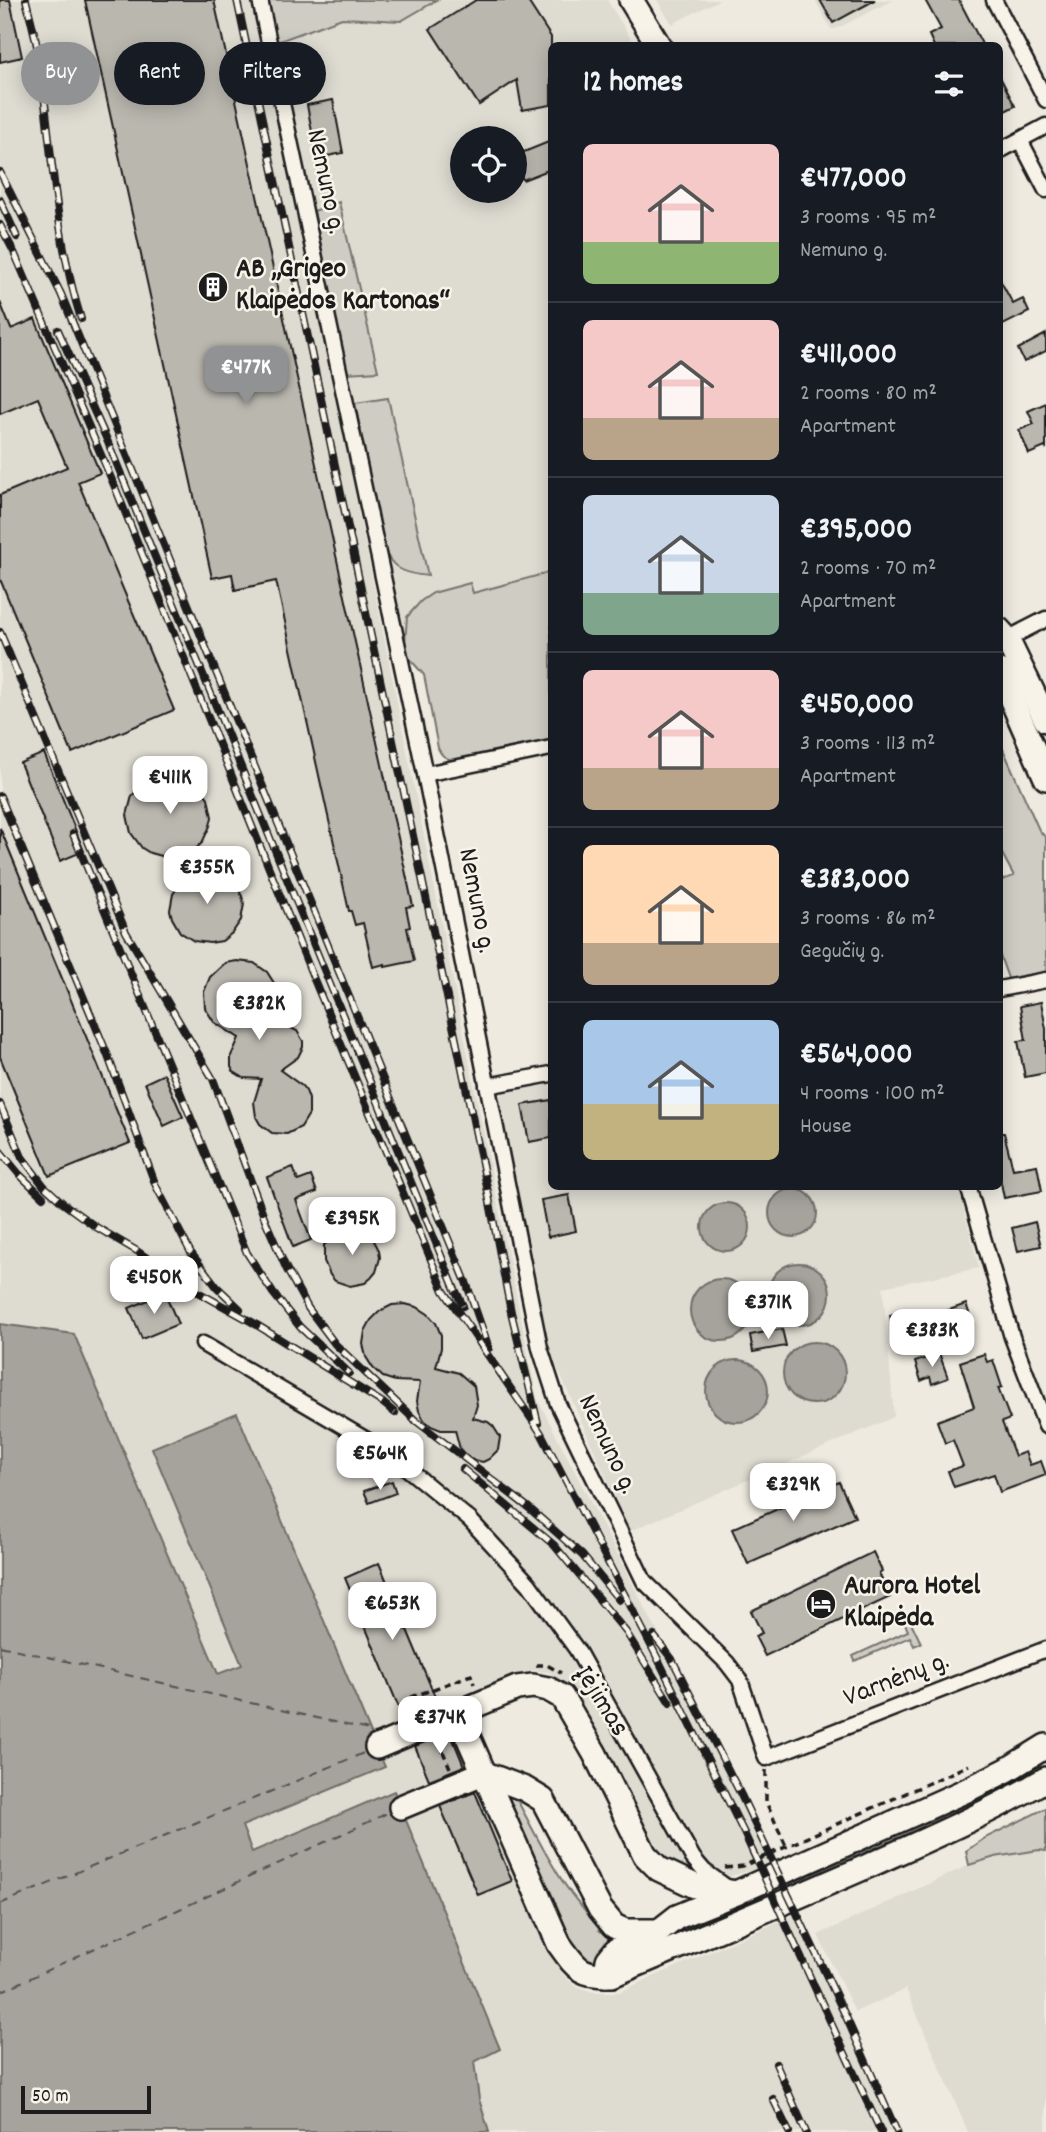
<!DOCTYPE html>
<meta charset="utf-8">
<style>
body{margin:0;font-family:Dekko,sans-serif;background:#242831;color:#f1f3f6;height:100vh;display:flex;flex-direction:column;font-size:26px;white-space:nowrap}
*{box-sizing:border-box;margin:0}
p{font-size:23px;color:#9ea1a6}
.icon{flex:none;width:38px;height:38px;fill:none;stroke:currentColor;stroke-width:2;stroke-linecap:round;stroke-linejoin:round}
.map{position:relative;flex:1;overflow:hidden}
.side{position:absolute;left:548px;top:42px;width:455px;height:1148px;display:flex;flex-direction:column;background:#171b24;border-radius:10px;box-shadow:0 4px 18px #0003}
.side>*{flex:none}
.banner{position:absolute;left:21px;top:42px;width:422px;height:63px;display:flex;gap:14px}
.buttons{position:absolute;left:450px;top:126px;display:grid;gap:14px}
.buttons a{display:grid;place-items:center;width:77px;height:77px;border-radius:50%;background:#171b24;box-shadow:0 4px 18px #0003;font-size:35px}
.scale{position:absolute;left:21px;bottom:18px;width:130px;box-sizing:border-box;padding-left:7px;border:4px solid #1c1c1c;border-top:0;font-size:19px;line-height:24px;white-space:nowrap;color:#1c1c1c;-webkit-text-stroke:5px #f7f3e8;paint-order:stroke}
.price{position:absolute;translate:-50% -60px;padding:0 16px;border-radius:14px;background:#fff;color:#222;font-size:23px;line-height:46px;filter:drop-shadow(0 2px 4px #0008)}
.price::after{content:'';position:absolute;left:50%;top:42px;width:21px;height:16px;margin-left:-10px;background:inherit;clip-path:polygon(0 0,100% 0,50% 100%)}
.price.current{background:#919294;color:#fff}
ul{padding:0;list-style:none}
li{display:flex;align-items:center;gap:21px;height:175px;padding:0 35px}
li+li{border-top:2px solid #363941}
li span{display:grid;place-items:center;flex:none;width:196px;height:140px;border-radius:10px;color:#555}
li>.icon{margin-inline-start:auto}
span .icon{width:84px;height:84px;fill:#fffc;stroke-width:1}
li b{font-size:30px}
h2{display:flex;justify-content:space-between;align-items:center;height:84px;padding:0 35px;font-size:30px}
.pill{padding:0 24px;border-radius:32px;background:#171b24;box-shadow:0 4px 18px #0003;font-size:24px;line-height:63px}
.pill.current{background:#919294;color:#fff}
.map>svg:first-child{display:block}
.built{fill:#dedbd1;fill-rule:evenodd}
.green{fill:#cfccc3;stroke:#767470;stroke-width:2}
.water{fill:#a6a39d;stroke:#6f6d69;stroke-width:2}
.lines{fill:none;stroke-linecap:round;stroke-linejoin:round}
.ferry{stroke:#535250;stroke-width:2;stroke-dasharray:9 7;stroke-linecap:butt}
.building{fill:#bab7af;stroke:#1c1c1c;stroke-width:2}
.minor-casing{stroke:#1c1c1c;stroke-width:19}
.primary-casing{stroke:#1c1c1c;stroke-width:28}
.path{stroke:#1c1c1c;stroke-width:3.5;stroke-dasharray:7 5;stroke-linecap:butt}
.minor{stroke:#f7f3e8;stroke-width:14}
.primary{stroke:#f7f3e8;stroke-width:23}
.rail-casing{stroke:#1c1c1c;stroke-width:8}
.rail{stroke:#f7f3e8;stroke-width:5;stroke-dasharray:16;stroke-linecap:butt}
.labels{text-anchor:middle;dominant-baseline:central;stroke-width:5;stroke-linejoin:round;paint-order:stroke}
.street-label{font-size:28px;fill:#1c1c1c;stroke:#f7f3e8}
.poi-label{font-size:28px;font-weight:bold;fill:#1c1c1c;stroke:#f7f3e8;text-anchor:start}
</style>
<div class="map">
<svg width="1046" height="2132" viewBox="0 0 1046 2132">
<rect width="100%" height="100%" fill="#eeeae0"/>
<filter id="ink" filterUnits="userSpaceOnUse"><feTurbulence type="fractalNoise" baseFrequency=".0143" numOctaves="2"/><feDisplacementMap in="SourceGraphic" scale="14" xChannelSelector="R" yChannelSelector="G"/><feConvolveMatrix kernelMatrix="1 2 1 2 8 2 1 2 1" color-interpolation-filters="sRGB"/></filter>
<g filter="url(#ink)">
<!-- built -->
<g class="built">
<path d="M0 0H256L537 1398 711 1736 772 1864 727 1877 709 1878 692 1875 663 1858 570 1693 563 1683 548 1672 531 1671 518 1674 372 1736 237 1413 152 1448 242 1665 218 1674 74 1334 0 1324Z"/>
<path d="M437 0H607L635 45 551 46V572L472 593 470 584 405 628V643L383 545 355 403 346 373 314 211 274 43 342 18 401 21ZM462 138H514V191H462Z"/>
<path d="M657 0H719L672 24Z"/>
<path d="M815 0H893L836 29H831Z"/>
<path d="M551 1081V1186L958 1187 979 1268 883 1287 894 1417 630 1531 557 1367 542 1326 498 1105 500 1096 505 1090Z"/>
<path d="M439 1732 456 1775 397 1798 394 1791 252 1853 241 1826 385 1767 381 1757Z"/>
<path d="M465 1796 475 1798 484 1804 499 1822 562 1974 574 1985 592 1992H619L796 1914 899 2132H489L479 2099 473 2062 499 2050 404 1816 450 1797Z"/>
<path d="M1039 1850 1046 1851V2132H968L906 1989 855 2012 818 1935 969 1865 995 1857Z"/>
</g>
<!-- green -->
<g class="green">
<path d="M265 0H437L401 21 342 18 274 43Z"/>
<path d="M339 202 378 371 346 373 314 211Z"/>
<path d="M388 398 428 576C405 574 390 569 383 545L355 403Z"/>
<path d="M551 572V741L456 760C446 759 442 757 438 748L424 675 409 658 405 643 407 617 421 601 433 593 470 583 473 593Z"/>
<path d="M999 740 1039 830 1046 838V973L1009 981 999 953V881L1014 876 999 848Z"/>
<path d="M907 1614 921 1643 914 1646 910 1637 855 1661 853 1656 908 1631 902 1616Z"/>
<path d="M1039 1765 1042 1771 1008 1789 793 1889 790 1883C875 1849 960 1812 1039 1765Z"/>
<path d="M512 1795 516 1798C537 1836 567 1902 602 1925L599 1930 615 1943 602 1948 594 1961H587L567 1941 509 1798Z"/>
<path d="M1046 1808V1851L1039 1850 995 1857 969 1865 966 1851 985 1838Z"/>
</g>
<!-- water -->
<g class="water">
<circle cx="793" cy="1213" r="24"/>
<circle cx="726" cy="1227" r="24"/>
<circle cx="799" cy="1294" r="31"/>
<circle cx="721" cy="1310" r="31"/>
<path d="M0 1324 74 1334 218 1674 242 1665 152 1448 237 1413 385 1767 242 1826 252 1852 394 1791 500 2049 474 2062 479 2099 489 2132H0Z"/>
<circle cx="814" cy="1373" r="31"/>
<circle cx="737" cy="1391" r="31"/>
</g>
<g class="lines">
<!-- ferry -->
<g class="ferry">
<path d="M0 1646 369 1730"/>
<path d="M0 1904 366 1752"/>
<path d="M0 1992 390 1812"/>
</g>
</g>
<!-- building -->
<g class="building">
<path d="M0 0H10L22 57 0 62Z"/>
<path d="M85 0H214L413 906 406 907 410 927 407 928 414 961 385 967V964L373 967 363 923 355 925 351 911H349L276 581 235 590 232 574 212 578Z"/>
<path d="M476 0H527L551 37V105L522 110 517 80 479 105 430 29Z"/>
<path d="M820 0H875L833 23Z"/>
<path d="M925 0H959L983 46H934L929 35 941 29Z"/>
<path d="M999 75 1015 106 999 114Z"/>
<path d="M333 100 343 153 317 158 307 105Z"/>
<path d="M551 141V169L523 180 514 156Z"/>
<path d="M999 278 1013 304 1023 299 1029 312 999 327Z"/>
<path d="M0 302 11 329 35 319 100 473 78 482 174 710 72 753 0 579V495L67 467 38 398 0 414Z"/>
<path d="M1046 334V351L1024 362 1018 349Z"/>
<path d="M1046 403V449L1045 447 1029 454 1019 430 1034 424 1028 411Z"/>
<path d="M44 753 84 851 60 861 20 763Z"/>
<path d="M161 774 180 775 189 778 197 783 208 798 212 817 210 826 202 843 188 856 168 858 150 853 142 848 131 833 127 815 132 796 144 782Z"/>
<path d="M0 828 130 1143 49 1176 0 1057Z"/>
<path d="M191 869 220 872 234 881 242 896 244 904 241 920 232 933 222 941 210 943 194 941 180 932 172 918 170 910 173 894Z"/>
<path d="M237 961 254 963 267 972 276 986 277 995 271 1024 291 1028 297 1031 303 1041V1047L298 1057 280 1070 302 1086 306 1091 309 1099V1114L301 1127 287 1134 272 1133 260 1124 256 1117 254 1102 261 1079 244 1078 234 1072 231 1067V1056L239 1038 214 1022 205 1008 204 992 210 977 225 963Z"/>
<path d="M1041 1002 1046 1029V1073L1025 1077 1018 1041 1026 1040 1020 1006Z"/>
<path d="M164 1074 183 1117 164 1126 145 1083Z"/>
<path d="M551 1100V1138L529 1142 522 1105Z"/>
<path d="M999 1133H1004L1013 1169 1037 1165 1042 1191 1004 1198 999 1173Z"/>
<path d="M293 1167 298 1181 311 1176 317 1192 296 1200 311 1240 293 1247 267 1177Z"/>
<path d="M569 1195 576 1231 548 1237 541 1200Z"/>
<path d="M1035 1222 1041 1246 1018 1251 1012 1228Z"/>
<path d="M350 1229 365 1232 372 1237 379 1250 380 1258 376 1272 371 1278 365 1283 350 1286 335 1281 330 1275 324 1261V1245L336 1234Z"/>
<path d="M165 1293 178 1324 142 1339 129 1308Z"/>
<path d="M405 1304 417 1307 428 1314 436 1323 441 1335V1348L436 1367 459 1373 474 1386 477 1405 473 1418 488 1422 493 1426 500 1437 498 1450 489 1459 483 1462 469 1459 460 1449 455 1430H441L431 1426 424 1420 419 1411 417 1401 420 1382 395 1381 383 1377 373 1368 366 1357 363 1344 365 1331 371 1320 380 1311 392 1305Z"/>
<path d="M966 1304 973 1324 953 1331 946 1311Z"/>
<path d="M910 1310 919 1352 899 1357 890 1315Z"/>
<path d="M782 1329 786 1346 753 1352 750 1335Z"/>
<path d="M939 1353 948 1378 932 1384 930 1377 921 1381 915 1362Z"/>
<path d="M984 1354 987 1362 993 1360 1002 1387 998 1388 1010 1419 1002 1422 1015 1456 1025 1452 1030 1465 1041 1461 1046 1475 1000 1492 994 1474 954 1487 948 1471 963 1466 953 1440 945 1443 937 1421 974 1407 960 1362Z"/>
<path d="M392 1481 396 1493 369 1503 364 1491Z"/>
<path d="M839 1482 855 1517 748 1564 732 1529Z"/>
<path d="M873 1552 882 1571 879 1573 890 1597 765 1656 755 1636 762 1633 751 1611Z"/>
<path d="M379 1563 439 1706 404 1720 345 1578Z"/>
<path d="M450 1732 464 1766 429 1780 415 1746Z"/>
<path d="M475 1792 512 1881 478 1895 440 1806Z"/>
</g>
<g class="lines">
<!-- minor casing -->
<g class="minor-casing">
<g id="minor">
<path d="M260 0 425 774 540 1348 558 1404 644 1581 727 1663 740 1680 766 1758 1046 1649"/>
<path d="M994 0 1046 100"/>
<path d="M1020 140 1046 190"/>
<path d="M999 151 1046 126"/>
<path d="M1007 639 1046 619"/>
<path d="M425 774 551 748"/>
<path d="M999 989 1046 980"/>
<path d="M487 1086 551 1074"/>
<path d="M968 1186 1012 1337 1046 1426"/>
<path d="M203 1344 387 1452 470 1520 529 1584 577 1650 693 1858 704 1871 729 1889"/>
</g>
</g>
<!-- primary casing -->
<g class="primary-casing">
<g id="primary">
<path d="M631 0 659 46"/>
<path d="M999 630 1007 639 1046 720"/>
<path d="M999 671 1046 778"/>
<path d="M458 1714 559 1944C577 1969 580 1976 612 1975 698 1939 783 1903 868 1866 928 1839 989 1813 1046 1779"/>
<path d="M377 1747 517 1688 533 1686 548 1689 562 1697 595 1754 645 1855 659 1869 695 1886 736 1893"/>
<path d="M401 1807 483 1773 525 1789 543 1800 600 1909 614 1926 625 1931H653"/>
<path d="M606 1975 608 1960 616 1950 650 1938 677 1917 736 1893 967 1790 1007 1770 1046 1746"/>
</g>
</g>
<!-- path -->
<g class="path">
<path d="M536 1665H547L561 1673"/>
<path d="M418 1707 416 1708 412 1697 471 1675 474 1684"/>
<path d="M438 1740 450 1768"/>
<path d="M766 1770V1802L786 1846"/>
<path d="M725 1868 743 1866 969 1765"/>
</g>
<!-- minor -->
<use href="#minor" class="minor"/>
<!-- primary -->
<use href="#primary" class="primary"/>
<!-- rail casing -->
<g class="rail-casing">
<g id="rail">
<path d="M26 0C31 21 37 42 40 63 52 150 55 235 81 319"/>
<path d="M237 0 487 1187 511 1312 538 1423"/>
<path d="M0 172 61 294 466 1282 489 1348"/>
<path d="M0 200 17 237"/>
<path d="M0 225 14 252 117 492 313 977 444 1291 541 1433 659 1661 745 1835 881 2132"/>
<path d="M58 330 107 440 454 1287 463 1306"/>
<path d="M0 632 126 932 213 1079 266 1222 286 1268 308 1308 335 1344 415 1420 529 1508 582 1555 619 1600"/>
<path d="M0 796 108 1056 156 1186 191 1253 217 1287 240 1309"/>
<path d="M73 834 247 1253 273 1293 300 1327 349 1373"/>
<path d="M0 1104 22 1157 44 1186 64 1204 96 1227 137 1251 187 1286 252 1322 383 1403 395 1413"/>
<path d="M0 1151 19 1174 43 1197"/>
<path d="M463 1469 554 1545 626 1632 670 1703"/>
<path d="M654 1636 672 1659 741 1795 847 2019 897 2132"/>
<path d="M776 2064 806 2132"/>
<path d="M773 2099 789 2132"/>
</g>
</g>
<!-- rail -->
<use href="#rail" class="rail"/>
</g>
</g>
<!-- icons -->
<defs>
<g id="building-disc" transform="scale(1.575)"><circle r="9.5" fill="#1c1c1c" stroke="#f7f3e8"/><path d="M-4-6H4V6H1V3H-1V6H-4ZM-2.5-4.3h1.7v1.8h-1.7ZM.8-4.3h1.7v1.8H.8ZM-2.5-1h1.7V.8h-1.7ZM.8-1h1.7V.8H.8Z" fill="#fff"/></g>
<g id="hotel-disc" transform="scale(1.575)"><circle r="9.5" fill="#1c1c1c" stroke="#f7f3e8"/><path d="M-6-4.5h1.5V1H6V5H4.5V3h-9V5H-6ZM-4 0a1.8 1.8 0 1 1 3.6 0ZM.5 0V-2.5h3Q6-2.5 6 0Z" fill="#fff"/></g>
</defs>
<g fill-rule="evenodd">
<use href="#building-disc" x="213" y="287"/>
<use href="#hotel-disc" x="821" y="1604"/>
</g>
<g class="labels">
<!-- street labels -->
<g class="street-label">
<text transform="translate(324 182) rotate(78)">Nemuno g.</text>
<text transform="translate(475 901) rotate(79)">Nemuno g.</text>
<text transform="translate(606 1445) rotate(65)">Nemuno g.</text>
<text transform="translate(897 1681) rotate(-21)">Varnėnų g.</text>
<text transform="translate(600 1702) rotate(58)">Įėjimas</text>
</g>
<!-- poi labels -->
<g class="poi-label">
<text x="236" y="271">AB „Grigeo<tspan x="236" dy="32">Klaipėdos Kartonas“</tspan></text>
<text x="844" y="1588">Aurora Hotel<tspan x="844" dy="32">Klaipėda</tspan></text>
</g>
</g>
</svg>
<div class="buttons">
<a><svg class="icon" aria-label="locate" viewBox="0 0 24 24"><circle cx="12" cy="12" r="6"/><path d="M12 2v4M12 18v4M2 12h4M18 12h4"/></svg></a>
</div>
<div class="scale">50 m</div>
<b class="price current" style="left:246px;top:406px">€477K</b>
<b class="price" style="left:170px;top:816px">€411K</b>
<b class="price" style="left:207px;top:906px">€355K</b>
<b class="price" style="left:259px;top:1042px">€382K</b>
<b class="price" style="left:352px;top:1257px">€395K</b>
<b class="price" style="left:154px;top:1316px">€450K</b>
<b class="price" style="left:768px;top:1341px">€371K</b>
<b class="price" style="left:932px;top:1369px">€383K</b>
<b class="price" style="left:380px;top:1492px">€564K</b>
<b class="price" style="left:793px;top:1523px">€329K</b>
<b class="price" style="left:392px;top:1642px">€653K</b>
<b class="price" style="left:440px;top:1756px">€374K</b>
<div class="banner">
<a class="pill current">Buy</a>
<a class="pill">Rent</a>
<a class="pill">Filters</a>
</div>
<section class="side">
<h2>12 homes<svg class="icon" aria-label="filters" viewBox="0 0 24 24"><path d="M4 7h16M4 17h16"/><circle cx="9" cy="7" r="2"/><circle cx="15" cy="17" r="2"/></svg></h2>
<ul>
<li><span style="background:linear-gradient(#f6c9c9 70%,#8fb573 0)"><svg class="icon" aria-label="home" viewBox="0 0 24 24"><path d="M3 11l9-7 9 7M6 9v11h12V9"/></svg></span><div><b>€477,000</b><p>3 rooms · 95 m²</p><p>Nemuno g.</p></div></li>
<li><span style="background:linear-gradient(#f6c9c9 70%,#b9a48a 0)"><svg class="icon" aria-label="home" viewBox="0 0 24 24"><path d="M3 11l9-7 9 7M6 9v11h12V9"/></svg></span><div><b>€411,000</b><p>2 rooms · 80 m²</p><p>Apartment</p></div></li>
<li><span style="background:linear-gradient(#c9d6e8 70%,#7fa58c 0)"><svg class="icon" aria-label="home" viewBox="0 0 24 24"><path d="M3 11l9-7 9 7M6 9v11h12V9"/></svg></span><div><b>€395,000</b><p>2 rooms · 70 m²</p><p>Apartment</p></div></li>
<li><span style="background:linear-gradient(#f6c9c9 70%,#b9a48a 0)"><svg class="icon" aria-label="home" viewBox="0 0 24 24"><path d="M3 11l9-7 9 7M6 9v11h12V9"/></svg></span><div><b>€450,000</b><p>3 rooms · 113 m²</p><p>Apartment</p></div></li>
<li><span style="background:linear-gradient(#ffd9b3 70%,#b9a48a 0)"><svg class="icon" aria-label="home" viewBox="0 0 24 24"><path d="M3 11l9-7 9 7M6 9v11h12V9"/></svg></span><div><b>€383,000</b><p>3 rooms · 86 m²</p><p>Gegučių g.</p></div></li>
<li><span style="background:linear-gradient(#a9c7e8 60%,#c2b280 0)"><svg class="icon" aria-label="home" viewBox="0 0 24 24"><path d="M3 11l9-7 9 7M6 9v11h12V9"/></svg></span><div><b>€564,000</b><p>4 rooms · 100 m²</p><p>House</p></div></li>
</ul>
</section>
</div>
